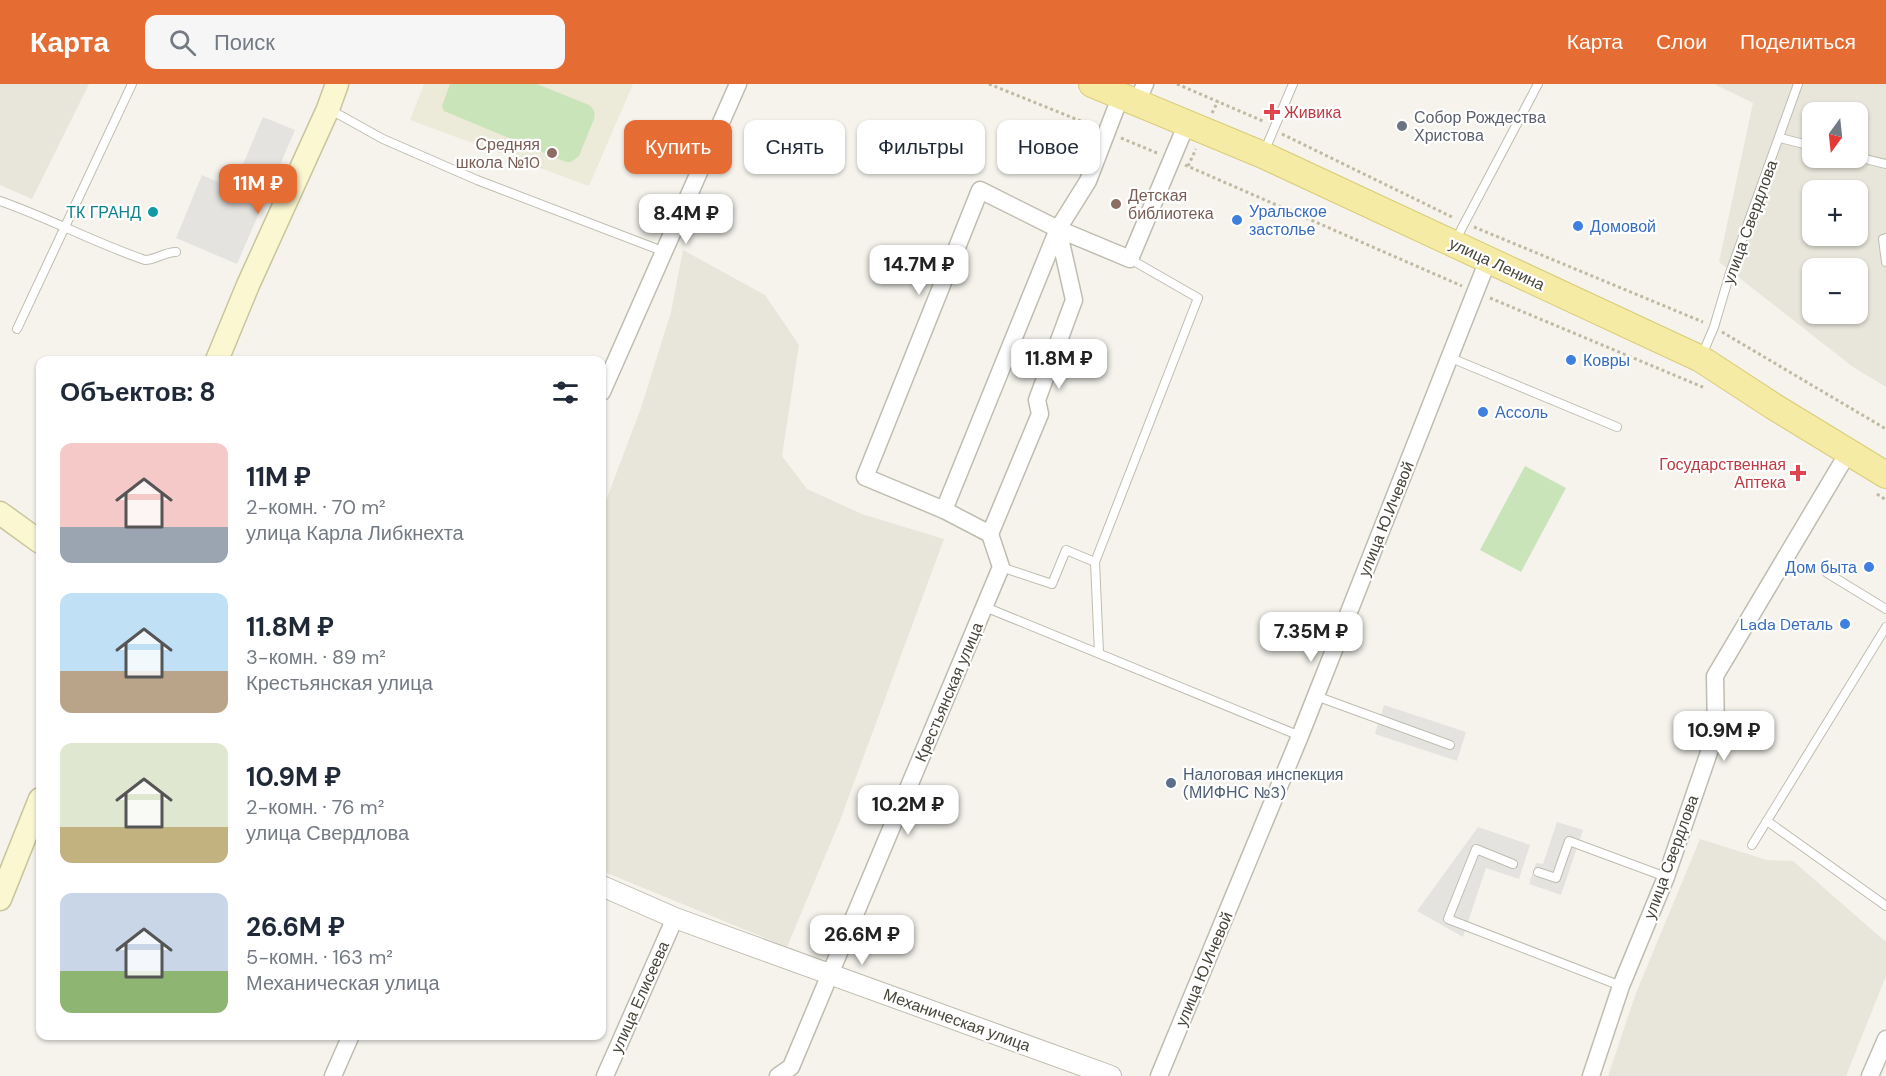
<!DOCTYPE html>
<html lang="ru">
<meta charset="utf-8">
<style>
body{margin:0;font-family:"DM Sans",sans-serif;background:#f6f6f7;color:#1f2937;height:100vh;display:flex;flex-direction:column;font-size:22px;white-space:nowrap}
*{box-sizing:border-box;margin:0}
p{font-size:20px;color:#747a83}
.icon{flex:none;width:33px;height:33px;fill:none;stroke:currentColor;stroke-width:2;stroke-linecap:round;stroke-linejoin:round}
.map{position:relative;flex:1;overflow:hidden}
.panel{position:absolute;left:36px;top:272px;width:570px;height:684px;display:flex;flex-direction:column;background:#fff;border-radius:12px;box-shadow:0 2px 4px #0004}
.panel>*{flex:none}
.top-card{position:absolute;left:624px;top:36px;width:570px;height:54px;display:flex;gap:12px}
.needle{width:39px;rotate:195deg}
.tools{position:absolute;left:1802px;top:18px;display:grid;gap:12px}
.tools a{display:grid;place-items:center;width:66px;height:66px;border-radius:12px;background:#fff;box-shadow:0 2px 4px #0004;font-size:30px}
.price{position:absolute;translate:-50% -51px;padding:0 14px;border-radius:12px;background:#fff;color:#222;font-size:20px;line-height:39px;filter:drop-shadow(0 2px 3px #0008)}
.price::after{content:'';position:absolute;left:50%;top:36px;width:18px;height:14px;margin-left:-9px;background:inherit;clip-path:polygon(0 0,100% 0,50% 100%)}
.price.on{background:#e56c33;color:#fff}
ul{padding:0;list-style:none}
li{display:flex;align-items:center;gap:18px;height:150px;padding:0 24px}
li span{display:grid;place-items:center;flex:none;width:168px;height:120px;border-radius:12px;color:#555}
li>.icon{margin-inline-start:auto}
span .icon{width:72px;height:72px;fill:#fffc;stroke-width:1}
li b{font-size:26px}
h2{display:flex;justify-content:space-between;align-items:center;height:72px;padding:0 24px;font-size:26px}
.chip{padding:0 21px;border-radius:12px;background:#fff;box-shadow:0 2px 4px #0004;font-size:21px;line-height:54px}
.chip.on{background:#e56c33;color:#fff}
header{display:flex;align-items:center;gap:36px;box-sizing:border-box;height:84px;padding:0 30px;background:#e56c33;color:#fff}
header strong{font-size:28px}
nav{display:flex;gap:33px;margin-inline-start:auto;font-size:21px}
.search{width:420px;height:54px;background:#f6f6f7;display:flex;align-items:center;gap:15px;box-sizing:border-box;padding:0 21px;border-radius:12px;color:#747a83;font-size:22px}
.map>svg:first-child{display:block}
.residential{fill:#e8e6db;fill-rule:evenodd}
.education{fill:#ecead8}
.green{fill:#cae4ba}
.parking{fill:#e4e3e0}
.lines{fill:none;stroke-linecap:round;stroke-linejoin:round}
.service-casing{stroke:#bfbdaf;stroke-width:10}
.minor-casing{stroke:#bfbdaf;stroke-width:19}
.tertiary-casing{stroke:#bfbdaf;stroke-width:22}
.secondary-casing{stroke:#c9c59d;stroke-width:25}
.primary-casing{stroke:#d9cc76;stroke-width:28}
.path{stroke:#c0baa2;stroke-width:3;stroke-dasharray:3 3;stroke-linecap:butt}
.service{stroke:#fff;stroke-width:8}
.minor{stroke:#fff;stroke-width:16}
.tertiary{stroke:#fff;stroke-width:20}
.secondary{stroke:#faf7d1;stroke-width:22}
.primary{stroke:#f5eba5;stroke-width:26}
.health-dot{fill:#e0444e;stroke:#fff;stroke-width:2}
.worship-dot{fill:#6b7280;stroke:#fff;stroke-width:2}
.education-dot{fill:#8d6e63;stroke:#fff;stroke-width:2}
.culture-dot{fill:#0f9aa8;stroke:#fff;stroke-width:2}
.shop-dot{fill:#3f7fe0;stroke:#fff;stroke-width:2}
.service-dot{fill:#5c6f8a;stroke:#fff;stroke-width:2}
.labels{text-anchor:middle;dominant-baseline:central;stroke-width:4.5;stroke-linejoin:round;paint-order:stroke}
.health-label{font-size:16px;fill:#be3a42;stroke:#fff;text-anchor:start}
.worship-label{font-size:16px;fill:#5b616d;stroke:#fff;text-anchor:start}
.education-label{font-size:16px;fill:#785e54;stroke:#fff;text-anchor:end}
.shop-label{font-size:16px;fill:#366cbe;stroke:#fff;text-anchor:start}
.culture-label{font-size:16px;fill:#0d838f;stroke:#fff;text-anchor:end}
.street-label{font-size:16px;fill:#48453a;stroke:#fff}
.service-label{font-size:16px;fill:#4e5e75;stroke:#fff;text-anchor:start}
</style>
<header>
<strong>Карта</strong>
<div class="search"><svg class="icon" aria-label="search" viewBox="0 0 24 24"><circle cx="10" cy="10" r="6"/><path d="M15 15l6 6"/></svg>Поиск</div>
<nav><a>Карта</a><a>Слои</a><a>Поделиться</a></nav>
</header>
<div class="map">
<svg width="1886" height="992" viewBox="0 0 1886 992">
<rect width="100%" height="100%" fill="#f5f3ec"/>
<!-- residential -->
<g class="residential">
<path d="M0 0H89L32 115 0 101Z"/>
<path d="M1714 0H1886V303L1853 283 1719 178 1753 19ZM1812 28H1857V74H1812ZM1812 106H1857V152H1812ZM1812 184H1857V230H1812Z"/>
<path d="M683 166 765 211 799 261 782 372 807 405 862 430 944 455 839 739 787 863 602 787V427L641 324 671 228Z"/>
<path d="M1700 755 1767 776 1793 777 1886 858V892L1846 992H1608L1636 909Z"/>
</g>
<!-- education -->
<path class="education" d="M424 0H633L589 102 410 36Z"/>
<!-- green -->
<g class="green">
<path d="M450 0H537L589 21C595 26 595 29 594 35L579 72 571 78H566L444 27 442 22Z"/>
<path d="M1525 382 1566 404 1521 488 1480 466Z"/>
</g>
<!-- parking -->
<g class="parking">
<path d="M263 33 295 46 237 180 176 154 202 91 233 104Z"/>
<path d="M1384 621 1466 648 1457 677 1375 650Z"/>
<path d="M1557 738 1583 746 1561 811 1529 800 1536 779 1543 780Z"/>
<path d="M1478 743 1530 761 1519 795 1486 784 1463 853 1417 827Z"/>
</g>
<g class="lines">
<!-- service casing -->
<g class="service-casing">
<g id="service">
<path d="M329 25 383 55 477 96 665 168"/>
<path d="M1780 54 1812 62"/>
<path d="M1264 68 1293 0"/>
<path d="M1857 73 1886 80"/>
<path d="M0 117C49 134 95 159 145 176 156 176 164 168 176 168"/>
<path d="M1886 154 1883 155 1886 178"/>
<path d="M1455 157 1538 0"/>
<path d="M17 245 132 0"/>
<path d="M1702 271 1714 243 1730 189 1798 0"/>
<path d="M1451 274 1617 343"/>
<path d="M1095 478 1099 569"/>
<path d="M1001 483 1052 500 1066 466 1095 478 1198 214 1130 175"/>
<path d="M1827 489 1886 525"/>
<path d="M985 523 1300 652"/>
<path d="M1316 612 1450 661"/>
<path d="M1767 737 1886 822"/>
<path d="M1752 761 1886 543"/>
<path d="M1513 780 1476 765 1448 835 1621 902"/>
<path d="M1538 788 1556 794 1569 757 1666 793"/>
</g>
</g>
<!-- minor casing -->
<g class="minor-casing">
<g id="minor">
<path d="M1137 18 1145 0"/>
<path d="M602 308 738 0"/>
<path d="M944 426 1058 145"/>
<path d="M990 450 944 426 865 393 980 106 1058 145 1088 97 1121 11"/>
<path d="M333 992 351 951"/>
<path d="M605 992 675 834"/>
<path d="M778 992 791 983 1001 483 990 450 1040 330 1037 316 1074 216 1058 145 1130 175 1187 39"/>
<path d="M1159 992 1300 652 1488 176"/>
<path d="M1591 992 1621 902 1666 793 1716 648 1715 592 1849 367"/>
<path d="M1870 992 1886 955"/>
</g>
</g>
<!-- tertiary casing -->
<g class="tertiary-casing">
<path id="tertiary" d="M602 802 675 834 1111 992"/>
</g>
<!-- secondary casing -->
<g class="secondary-casing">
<g id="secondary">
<path d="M217 276 248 201 328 25 337 0"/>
<path d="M0 429 40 458"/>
<path d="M0 815 40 715"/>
</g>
</g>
<!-- primary casing -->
<g class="primary-casing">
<path id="primary" d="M1092 0 1263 71 1701 275 1773 322 1886 391"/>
</g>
<!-- path -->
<g class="path">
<path d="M989 0 1093 42"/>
<path d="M1177 0 1265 38"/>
<path d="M1212 29 1218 17"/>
<path d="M1282 50 1454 134"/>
<path d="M1121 54 1157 69"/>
<path d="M1185 81 1462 202"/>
<path d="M1188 82 1196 65"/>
<path d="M1474 143 1703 238"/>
<path d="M1490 214 1705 304"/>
<path d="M1722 248 1886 345"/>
<path d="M1877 410 1886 416"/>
</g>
<!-- service -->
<use href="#service" class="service"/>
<!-- minor -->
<use href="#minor" class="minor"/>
<!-- tertiary -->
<use href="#tertiary" class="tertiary"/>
<!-- secondary -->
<use href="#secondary" class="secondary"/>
<!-- primary -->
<use href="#primary" class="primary"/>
</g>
<!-- markers -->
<g class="health-dot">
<path d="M1269 19h6v6h6v6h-6v6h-6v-6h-6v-6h6z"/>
<path d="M1795 380h6v6h6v6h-6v6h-6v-6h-6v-6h6z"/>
</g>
<circle class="worship-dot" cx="1402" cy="42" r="6"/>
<g class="education-dot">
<circle cx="552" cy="69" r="6"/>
<circle cx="1116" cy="120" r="6"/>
</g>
<circle class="culture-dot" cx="153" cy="128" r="6"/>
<g class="shop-dot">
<circle cx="1237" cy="136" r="6"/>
<circle cx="1578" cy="142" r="6"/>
<circle cx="1571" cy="276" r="6"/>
<circle cx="1483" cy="328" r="6"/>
<circle cx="1869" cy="483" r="6"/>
<circle cx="1845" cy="540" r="6"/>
</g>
<circle class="service-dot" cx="1171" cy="699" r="6"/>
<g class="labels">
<!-- health labels -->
<g class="health-label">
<text x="1284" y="28">Живика</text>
<text x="1786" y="380" text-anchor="end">Государственная<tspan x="1786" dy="18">Аптека</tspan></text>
</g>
<!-- worship labels -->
<g class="worship-label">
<text x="1414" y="33">Собор Рождества<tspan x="1414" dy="18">Христова</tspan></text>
</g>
<!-- education labels -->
<g class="education-label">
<text x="540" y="60">Средняя<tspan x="540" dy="18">школа №10</tspan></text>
<text x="1128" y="111" text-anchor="start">Детская<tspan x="1128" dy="18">библиотека</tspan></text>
</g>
<!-- shop labels -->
<g class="shop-label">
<text x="1249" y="127">Уральское<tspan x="1249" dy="18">застолье</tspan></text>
<text x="1590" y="142">Домовой</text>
<text x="1583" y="276">Ковры</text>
<text x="1495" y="328">Ассоль</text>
<text x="1857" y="483" text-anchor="end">Дом быта</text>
<text x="1833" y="540" text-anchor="end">Lada Dеталь</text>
</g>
<!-- culture labels -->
<g class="culture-label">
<text x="141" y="128">ТК ГРАНД</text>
</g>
<!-- street labels -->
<g class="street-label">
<text transform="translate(1750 138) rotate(-70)">улица Свердлова</text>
<text transform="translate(1497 180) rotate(25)">улица Ленина</text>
<text transform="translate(1386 435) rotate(-68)">улица Ю.Ичевой</text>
<text transform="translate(949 608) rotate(-67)">Крестьянская улица</text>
<text transform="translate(1671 773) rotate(-70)">улица Свердлова</text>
<text transform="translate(1204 885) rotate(-67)">улица Ю.Ичевой</text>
<text transform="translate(640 913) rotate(-66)">улица Елисеева</text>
<text transform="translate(957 936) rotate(20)">Механическая улица</text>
</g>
<!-- service labels -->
<g class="service-label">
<text x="1183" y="690">Налоговая инспекция<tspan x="1183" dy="18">(МИФНС №3)</tspan></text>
</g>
</g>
</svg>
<div class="tools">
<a><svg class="needle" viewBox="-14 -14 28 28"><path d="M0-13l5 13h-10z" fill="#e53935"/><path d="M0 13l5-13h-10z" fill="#747a83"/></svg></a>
<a>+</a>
<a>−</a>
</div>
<b class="price on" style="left:258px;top:131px">11M ₽</b>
<b class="price" style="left:686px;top:161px">8.4M ₽</b>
<b class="price" style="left:919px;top:212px">14.7M ₽</b>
<b class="price" style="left:1059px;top:306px">11.8M ₽</b>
<b class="price" style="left:1311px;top:579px">7.35M ₽</b>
<b class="price" style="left:1724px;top:678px">10.9M ₽</b>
<b class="price" style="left:908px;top:752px">10.2M ₽</b>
<b class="price" style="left:862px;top:882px">26.6M ₽</b>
<div class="top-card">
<a class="chip on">Купить</a>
<a class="chip">Снять</a>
<a class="chip">Фильтры</a>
<a class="chip">Новое</a>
</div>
<section class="panel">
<h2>Объектов: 8<svg class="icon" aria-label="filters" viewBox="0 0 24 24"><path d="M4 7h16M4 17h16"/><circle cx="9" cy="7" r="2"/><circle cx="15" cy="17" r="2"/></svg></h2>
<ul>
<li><span style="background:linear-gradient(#f6c9c9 70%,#9aa5b1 0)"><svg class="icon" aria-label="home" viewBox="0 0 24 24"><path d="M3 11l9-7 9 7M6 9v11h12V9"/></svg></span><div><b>11M ₽</b><p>2-комн. · 70 m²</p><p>улица Карла Либкнехта</p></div></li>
<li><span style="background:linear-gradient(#bfe0f5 65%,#b9a48a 0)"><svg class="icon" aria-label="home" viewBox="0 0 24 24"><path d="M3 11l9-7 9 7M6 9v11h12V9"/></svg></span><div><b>11.8M ₽</b><p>3-комн. · 89 m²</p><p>Крестьянская улица</p></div></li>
<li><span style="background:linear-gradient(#dfe7d0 70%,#c2b280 0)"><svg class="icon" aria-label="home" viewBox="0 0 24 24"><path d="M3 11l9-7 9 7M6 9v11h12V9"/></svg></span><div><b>10.9M ₽</b><p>2-комн. · 76 m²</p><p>улица Свердлова</p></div></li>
<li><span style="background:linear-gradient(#c9d6e8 65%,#8fb573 0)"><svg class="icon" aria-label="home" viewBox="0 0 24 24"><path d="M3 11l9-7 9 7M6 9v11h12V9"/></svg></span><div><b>26.6M ₽</b><p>5-комн. · 163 m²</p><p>Механическая улица</p></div></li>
</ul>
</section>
</div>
